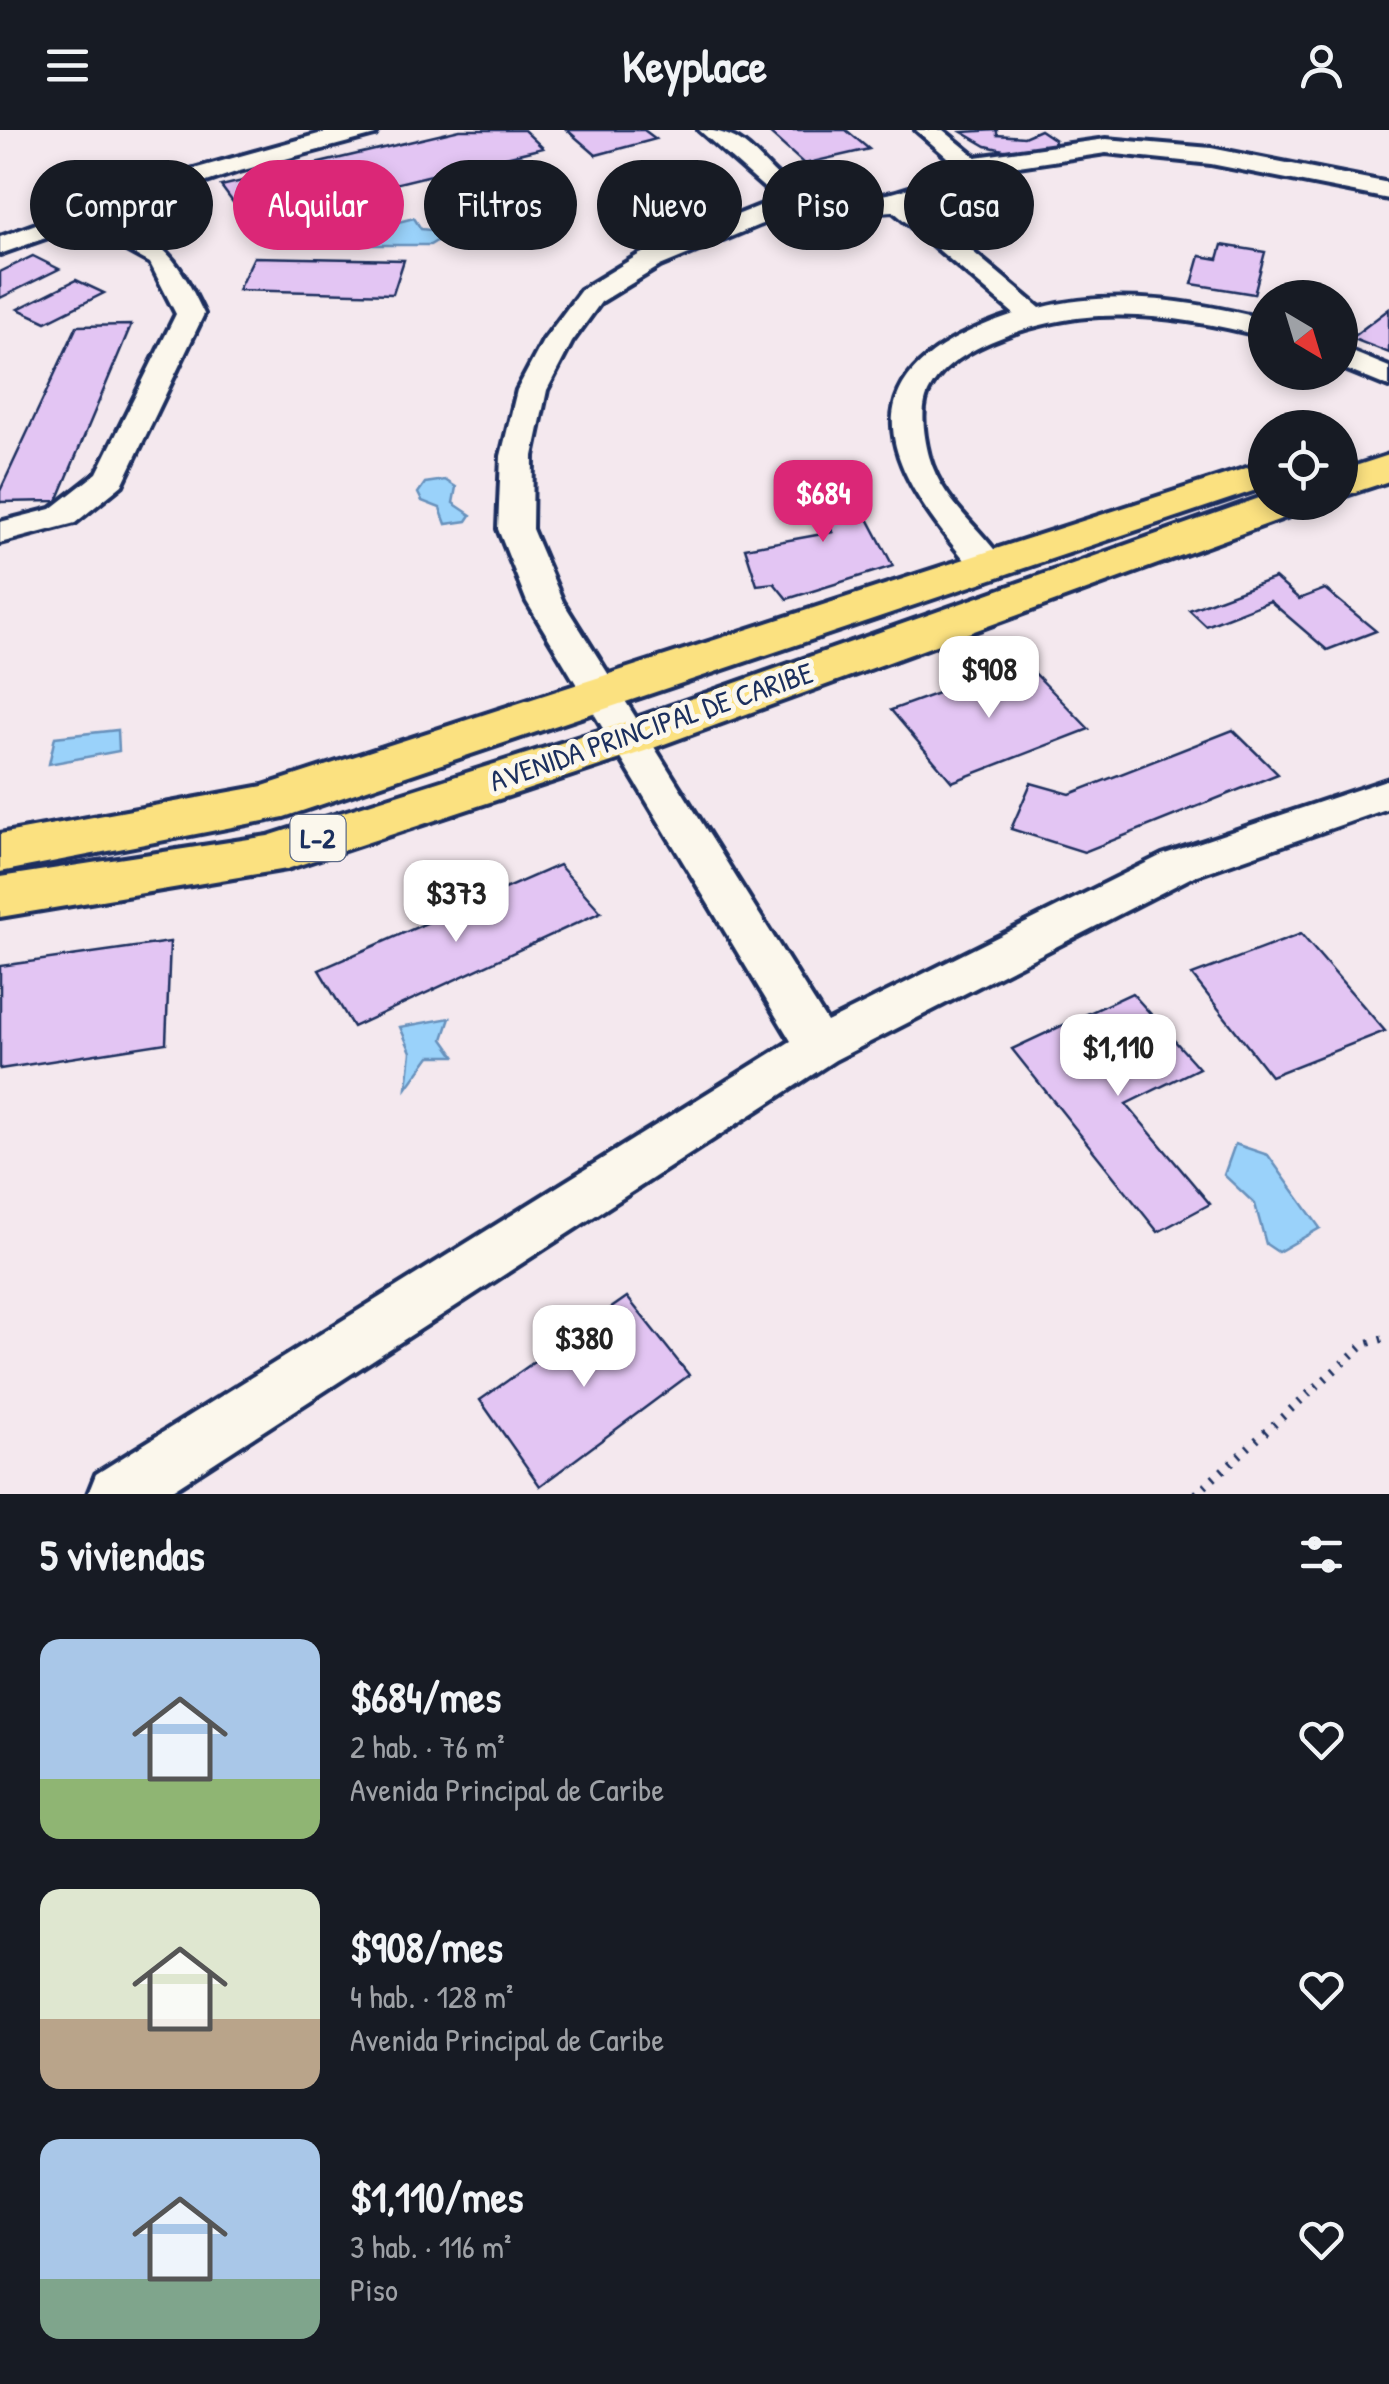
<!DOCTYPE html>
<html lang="es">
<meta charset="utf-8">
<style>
body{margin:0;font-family:"Patrick Hand",sans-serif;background:#20242c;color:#f1f3f6;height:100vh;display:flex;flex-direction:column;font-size:38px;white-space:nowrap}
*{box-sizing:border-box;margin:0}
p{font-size:32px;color:#9ea1a6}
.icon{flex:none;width:55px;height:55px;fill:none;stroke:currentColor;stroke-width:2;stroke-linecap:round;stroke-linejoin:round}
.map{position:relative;height:1364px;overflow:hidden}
.sheet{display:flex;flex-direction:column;background:#171b24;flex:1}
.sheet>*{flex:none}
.hud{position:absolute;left:30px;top:30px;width:1330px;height:90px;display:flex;gap:20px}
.needle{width:65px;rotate:142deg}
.tools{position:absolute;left:1248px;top:150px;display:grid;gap:20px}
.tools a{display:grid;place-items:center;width:110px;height:110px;border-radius:50%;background:#171b24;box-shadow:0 5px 15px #0003;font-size:50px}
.price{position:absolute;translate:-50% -85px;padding:0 22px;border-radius:20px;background:#fff;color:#222;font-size:32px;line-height:65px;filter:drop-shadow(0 2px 5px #0008)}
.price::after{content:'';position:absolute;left:50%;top:60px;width:30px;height:22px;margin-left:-15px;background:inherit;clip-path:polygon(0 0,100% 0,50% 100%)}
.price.active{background:#db2777;color:#fff}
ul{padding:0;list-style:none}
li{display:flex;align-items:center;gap:30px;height:250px;padding:0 40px}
li span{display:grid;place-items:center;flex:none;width:280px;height:200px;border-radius:20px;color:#555}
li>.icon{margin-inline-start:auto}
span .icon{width:120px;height:120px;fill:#fffc;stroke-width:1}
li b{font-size:42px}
h2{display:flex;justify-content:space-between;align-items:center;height:120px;padding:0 40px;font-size:42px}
.chip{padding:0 35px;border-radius:45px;background:#171b24;box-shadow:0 5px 15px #0003;font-size:35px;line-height:90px}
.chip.active{background:#db2777;color:#fff}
header{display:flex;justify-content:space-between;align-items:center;height:130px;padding:0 40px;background:#171b24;font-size:45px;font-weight:800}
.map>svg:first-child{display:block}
.water{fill:#9ad2fa;stroke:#6791bc;stroke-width:2.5}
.building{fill:#e3c5f3;stroke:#1b2f5e;stroke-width:2.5}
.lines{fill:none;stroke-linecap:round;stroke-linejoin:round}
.minor-casing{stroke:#1b2f5e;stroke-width:8}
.major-casing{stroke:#1b2f5e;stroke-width:8}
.path{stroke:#1b2f5e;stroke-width:8;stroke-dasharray:2.5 9;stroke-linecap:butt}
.minor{fill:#fbf7ec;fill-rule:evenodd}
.major{fill:#fbe180;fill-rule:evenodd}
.labels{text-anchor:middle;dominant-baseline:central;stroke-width:10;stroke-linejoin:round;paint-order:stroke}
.shield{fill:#fbf7ec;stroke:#5e6b89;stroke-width:2.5}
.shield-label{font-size:28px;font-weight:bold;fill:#1b2f5e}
.street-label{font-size:30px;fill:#1b2f5e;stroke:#fbf7ec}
</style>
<header><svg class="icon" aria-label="menu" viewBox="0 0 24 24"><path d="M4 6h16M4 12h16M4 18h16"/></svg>Keyplace<svg class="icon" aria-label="person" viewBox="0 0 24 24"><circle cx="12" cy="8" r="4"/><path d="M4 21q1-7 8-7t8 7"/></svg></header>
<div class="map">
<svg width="1389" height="1364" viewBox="0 0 1389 1364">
<rect width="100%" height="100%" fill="#f4e8ee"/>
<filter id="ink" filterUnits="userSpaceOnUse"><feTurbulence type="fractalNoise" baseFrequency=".01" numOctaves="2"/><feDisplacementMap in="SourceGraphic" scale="20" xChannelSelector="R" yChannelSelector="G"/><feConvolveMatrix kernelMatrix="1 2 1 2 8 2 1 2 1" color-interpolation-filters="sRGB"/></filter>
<g filter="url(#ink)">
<!-- water -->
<g class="water">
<path d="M470 77 476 87 430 115H367L359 102 414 88 421 99 430 100 448 88 447 83Z"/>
<path d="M445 350 456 357 453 373 471 385 467 391 446 394 440 378 422 371 418 363 425 353Z"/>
<path d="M118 600 119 621 49 634 55 607Z"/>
<path d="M450 888 443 909 455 926H430L407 958 411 922 400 897Z"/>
<path d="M1235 1014 1268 1025 1320 1098 1278 1122 1266 1114 1255 1074 1224 1045Z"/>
</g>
<!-- building -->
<g class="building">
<path d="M460 0H524L543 18 246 90 221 56Z"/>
<path d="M567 0H644L656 9 596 25Z"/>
<path d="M766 0H846L869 19 804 34Z"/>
<path d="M997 0V5L1024 7 1040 0 1055 10 1050 19 1012 22 986 16 962 2Z"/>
<path d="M1222 115 1265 122 1254 164 1192 154 1200 126 1218 129Z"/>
<path d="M33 126 59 139 0 168V142Z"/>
<path d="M254 127 404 130 393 164 238 160Z"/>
<path d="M76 150 104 163 46 192 18 179Z"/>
<path d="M1296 154 1324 160 1330 168H1288Z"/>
<path d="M1389 179V223L1351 208Z"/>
<path d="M131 195 57 371 0 372V361L77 196Z"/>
<path d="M799 346 846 347 893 436 787 469 774 453 757 455 745 418 833 402Z"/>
<path d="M1275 448 1299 469 1325 459 1376 501 1327 520 1270 471 1206 496 1189 480Z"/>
<path d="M1024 532 1089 599 952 652 891 580Z"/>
<path d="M1233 600 1278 644 1084 722 1011 699 1031 653 1070 664Z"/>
<path d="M559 735 601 782 353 897 319 840Z"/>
<path d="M1301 804 1385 901 1271 946 1192 845Z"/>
<path d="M170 812 166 913 0 939V836Z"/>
<path d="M1132 863 1199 938 1126 974 1210 1074 1158 1102 1012 919Z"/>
<path d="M627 1167 689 1245 540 1356 480 1270Z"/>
</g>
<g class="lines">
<!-- minor casing -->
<g class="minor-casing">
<g id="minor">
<path d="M333 0H378L375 5 236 42 92 91C160 102 176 125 204 184L122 355 75 393 0 413V392L51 379 97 343 176 184 150 133 108 110 57 104 0 124V107L172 45Z"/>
<path d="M699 0C753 0 759 40 800 62 808 66 822 66 831 66 878 71 916 61 955 34L916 0H943L976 27 1106 9 1211 18 1389 53V69L1211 34 1106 23 978 42 951 60 917 75 1040 178C1114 159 1193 171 1265 189V207C1211 193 1155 183 1099 186 1051 188 955 212 930 259 919 277 924 306 929 326 942 373 982 398 1007 437L1002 445 990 448 978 445C879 332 838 242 1014 184L893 81 850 84 798 79 660 136 601 172 572 212 547 260 533 326 532 399 563 472 827 892 1162 725 1389 649V678L1192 747 835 930 166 1364H88L96 1344 791 911 527 472 498 399 501 326 517 260 543 211 581 160 640 124 777 69Z"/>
<path d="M1340 217 1389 237V257L1340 237Z"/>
</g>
</g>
<!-- major casing -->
<g class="major-casing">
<g id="major">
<path d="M1389 325V351L1340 367V341Z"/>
<path d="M1265 332V357L284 687 0 742V704L263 656Z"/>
<path d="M1265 366V372H1308L1303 381 645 621 287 739 0 787V747L268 706 611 597Z"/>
</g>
</g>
<!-- path -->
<path class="path" d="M1196 1364 1364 1214 1389 1207"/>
<!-- minor -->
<use href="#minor" class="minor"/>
<!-- major -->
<use href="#major" class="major"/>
</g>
</g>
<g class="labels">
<!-- shield labels -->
<rect class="shield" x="290.5" y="685" width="55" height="46" rx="8"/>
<g class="shield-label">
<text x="318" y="708">L-2</text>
</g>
<!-- street labels -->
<g class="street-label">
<text transform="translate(651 596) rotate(-19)">AVENIDA PRINCIPAL DE CARIBE</text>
</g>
</g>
</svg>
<div class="tools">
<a><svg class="needle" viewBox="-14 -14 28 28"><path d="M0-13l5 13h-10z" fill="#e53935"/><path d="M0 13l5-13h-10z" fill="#9ea1a6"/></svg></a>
<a><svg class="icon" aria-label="locate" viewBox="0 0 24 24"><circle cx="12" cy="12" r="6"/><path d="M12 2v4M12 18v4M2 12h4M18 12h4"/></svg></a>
</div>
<b class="price active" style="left:823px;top:415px">$684</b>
<b class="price" style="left:989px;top:591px">$908</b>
<b class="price" style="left:456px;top:815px">$373</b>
<b class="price" style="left:1118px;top:969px">$1,110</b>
<b class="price" style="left:584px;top:1260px">$380</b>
<div class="hud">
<a class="chip">Comprar</a>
<a class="chip active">Alquilar</a>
<a class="chip">Filtros</a>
<a class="chip">Nuevo</a>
<a class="chip">Piso</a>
<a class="chip">Casa</a>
</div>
</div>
<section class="sheet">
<h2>5 viviendas<svg class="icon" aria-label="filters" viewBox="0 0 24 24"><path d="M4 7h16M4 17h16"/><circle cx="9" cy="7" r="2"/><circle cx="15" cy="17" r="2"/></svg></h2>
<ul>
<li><span style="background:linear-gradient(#a9c7e8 70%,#8fb573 0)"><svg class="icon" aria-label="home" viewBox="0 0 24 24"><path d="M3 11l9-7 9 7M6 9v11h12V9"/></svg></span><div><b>$684/mes</b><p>2 hab. · 76 m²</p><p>Avenida Principal de Caribe</p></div><svg class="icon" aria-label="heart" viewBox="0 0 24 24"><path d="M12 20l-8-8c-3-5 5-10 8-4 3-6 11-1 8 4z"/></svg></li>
<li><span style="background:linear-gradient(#dfe7d0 65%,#b9a48a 0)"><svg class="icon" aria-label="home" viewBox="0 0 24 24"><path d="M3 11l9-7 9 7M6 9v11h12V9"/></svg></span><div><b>$908/mes</b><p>4 hab. · 128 m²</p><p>Avenida Principal de Caribe</p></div><svg class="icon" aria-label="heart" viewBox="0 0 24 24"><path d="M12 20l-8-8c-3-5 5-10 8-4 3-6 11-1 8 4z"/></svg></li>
<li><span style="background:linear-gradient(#a9c7e8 70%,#7fa58c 0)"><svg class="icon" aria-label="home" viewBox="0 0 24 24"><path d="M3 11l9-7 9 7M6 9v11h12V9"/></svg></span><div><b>$1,110/mes</b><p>3 hab. · 116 m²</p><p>Piso</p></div><svg class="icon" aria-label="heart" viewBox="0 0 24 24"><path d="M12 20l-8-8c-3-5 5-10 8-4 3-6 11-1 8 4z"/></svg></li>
</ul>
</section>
